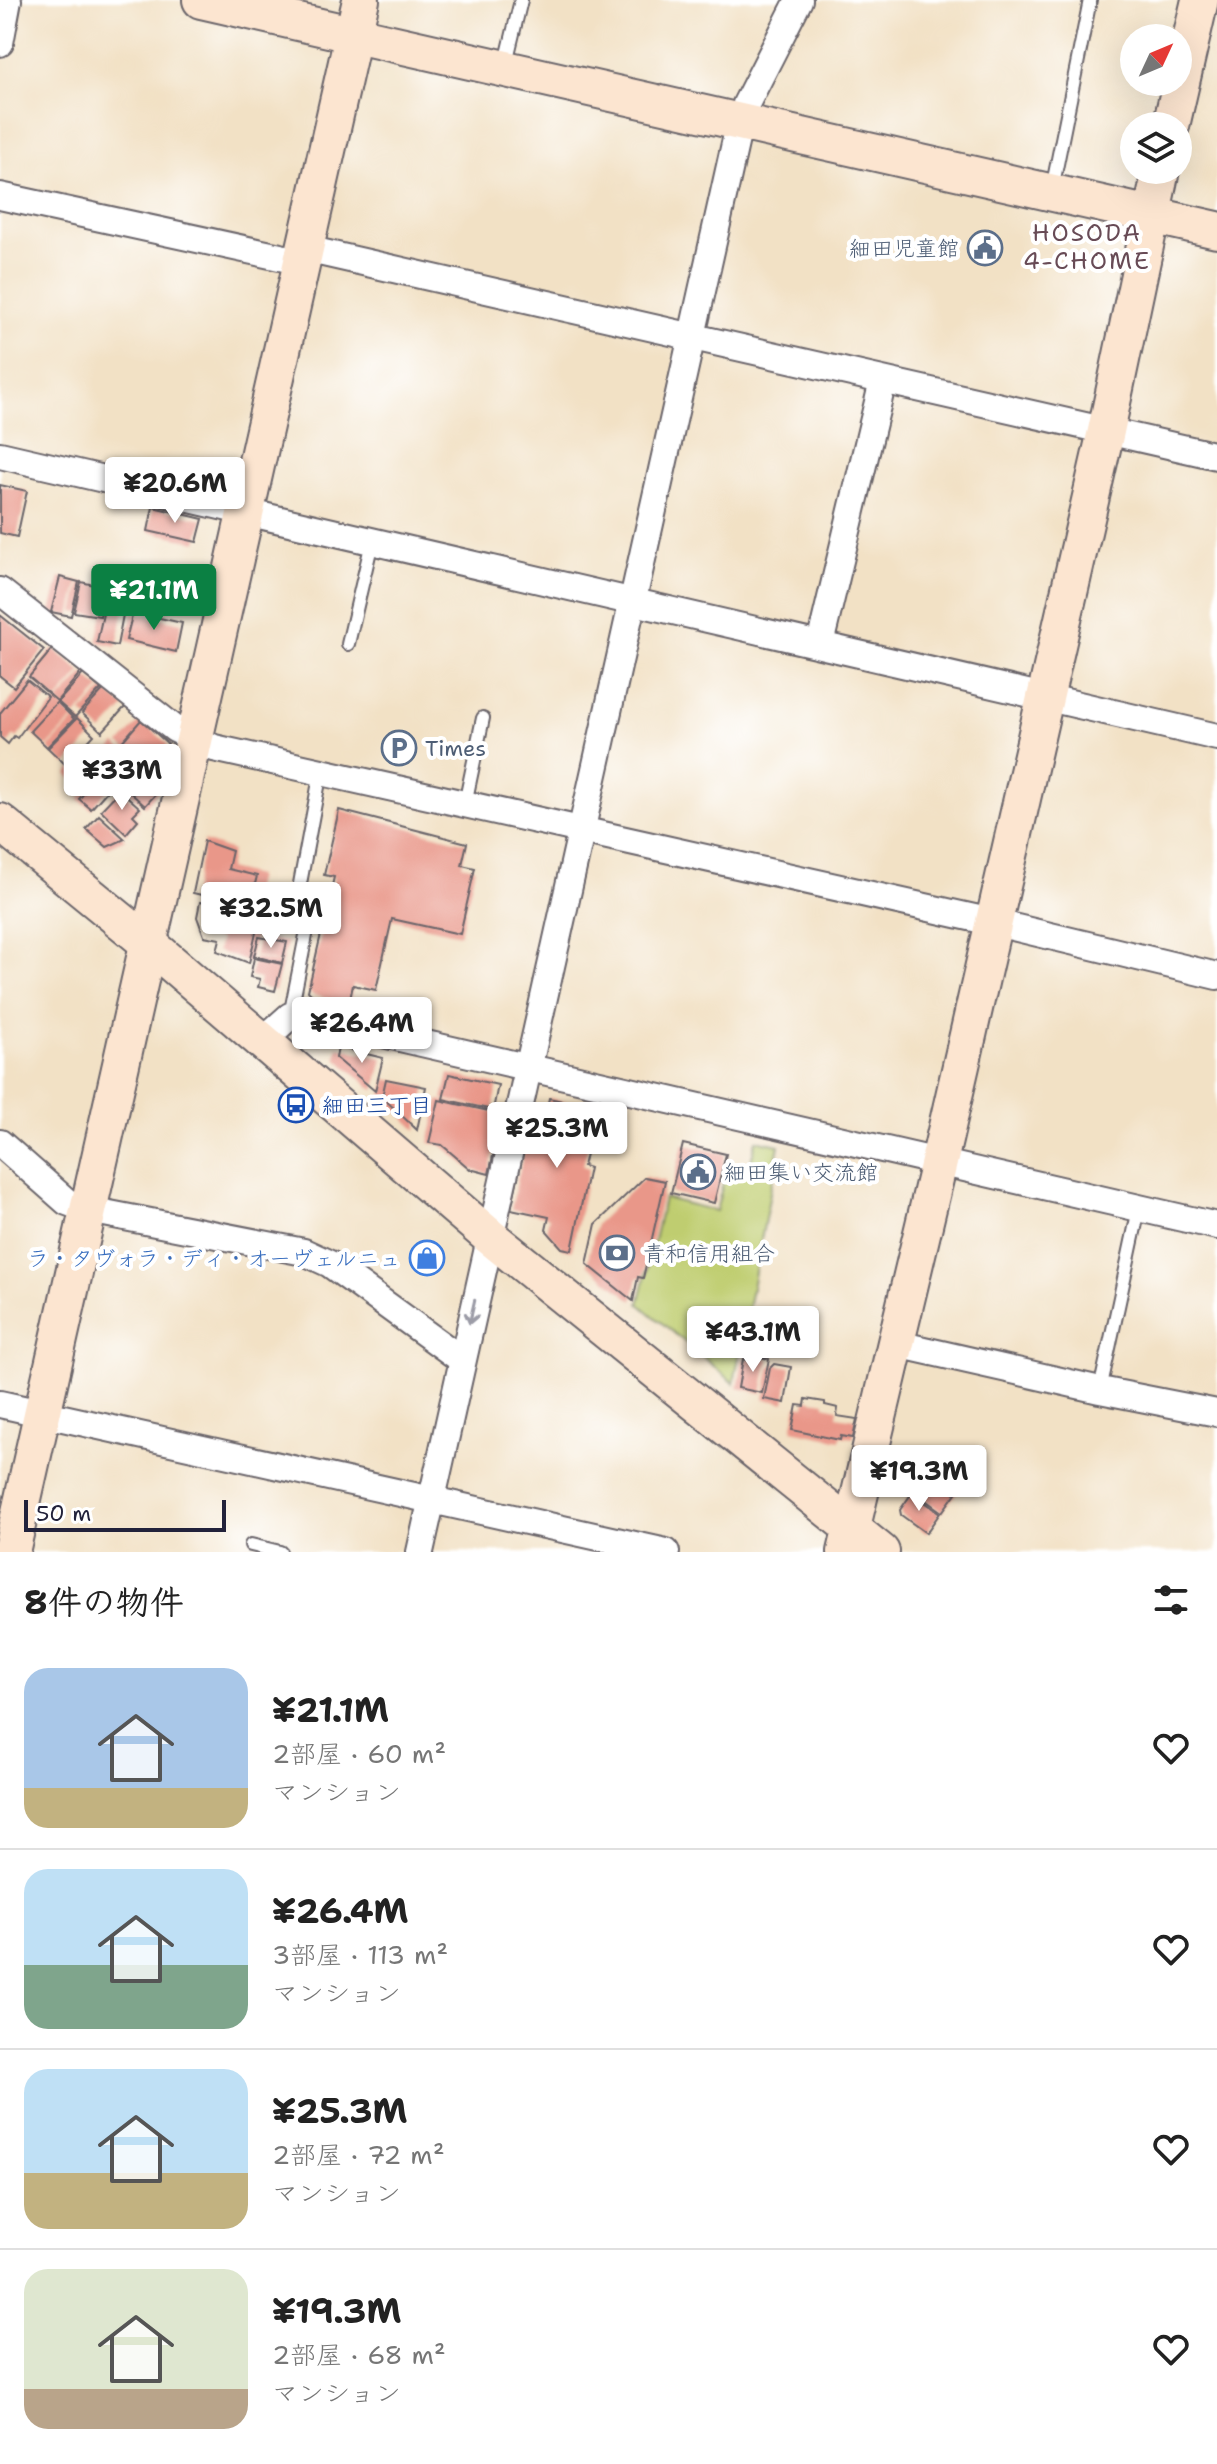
<!DOCTYPE html>
<html lang="ja">
<meta charset="utf-8">
<style>
body{margin:0;font-family:"Shantell Sans","Klee One",sans-serif;background:#f2f2f2;color:#222;height:100vh;display:flex;flex-direction:column;font-size:30px;white-space:nowrap}
*{box-sizing:border-box;margin:0}
p{font-size:26px;color:#767676}
.icon{flex:none;width:44px;height:44px;fill:none;stroke:currentColor;stroke-width:2;stroke-linecap:round;stroke-linejoin:round}
.map{position:relative;height:1552px;overflow:hidden}
.drawer{display:flex;flex-direction:column;background:#fff;flex:1}
.drawer>*{flex:none}
.needle{width:52px;rotate:46deg}
.controls{position:absolute;left:1120px;top:24px;display:grid;gap:16px}
.controls a{display:grid;place-items:center;width:72px;height:72px;border-radius:50%;background:#fff;box-shadow:0 8px 32px #0002;font-size:40px}
.scale{position:absolute;left:24px;bottom:20px;width:202px;box-sizing:border-box;padding-left:8px;border:4px solid #22223b;border-top:0;font-size:22px;line-height:28px;white-space:nowrap;color:#22223b;-webkit-text-stroke:6px #fff;paint-order:stroke}
.price{position:absolute;translate:-50% -68px;padding:0 18px;border-radius:8px;background:#fff;color:#222;font-size:26px;line-height:52px;filter:drop-shadow(0 2px 4px #0008)}
.price::after{content:'';position:absolute;left:50%;top:48px;width:24px;height:18px;margin-left:-12px;background:inherit;clip-path:polygon(0 0,100% 0,50% 100%)}
.price.current{background:#0b8043;color:#fff}
ul{padding:0;list-style:none}
li{display:flex;align-items:center;gap:24px;height:200px;padding:0 24px}
li+li{border-top:2px solid #e0e0e0}
li span{display:grid;place-items:center;flex:none;width:224px;height:160px;border-radius:24px;color:#555}
li>.icon{margin-inline-start:auto}
span .icon{width:96px;height:96px;fill:#fffc;stroke-width:1}
li b{font-size:34px}
h2{display:flex;justify-content:space-between;align-items:center;height:96px;padding:0 24px;font-size:34px}
.map>svg:first-child{display:block}
.green{fill:#bfcd6f;stroke:#707855;stroke-width:2}
.building{fill:#e99789}
.lines{fill:none;stroke-linecap:round;stroke-linejoin:round}
.lane-casing{stroke:#6b656b;stroke-width:16}
.street-casing{stroke:#6b656b;stroke-width:30}
.secondary-casing{stroke:#6b656b;stroke-width:40}
.lane{stroke:#fff;stroke-width:12}
.street{stroke:#fff;stroke-width:26}
.secondary{stroke:#fce5d0;stroke-width:36}
.oneway{stroke:#9c9ca7}
.labels{text-anchor:middle;dominant-baseline:central;stroke-width:8;stroke-linejoin:round;paint-order:stroke}
.service-label{font-size:22px;fill:#4e5e75;stroke:#fff;text-anchor:start}
.transit-label{font-size:22px;fill:#164399;stroke:#fff;text-anchor:start}
.shop-label{font-size:22px;fill:#366cbe;stroke:#fff;text-anchor:end}
.neighbourhood-label{font-size:24px;letter-spacing:2px;fill:#684b56;stroke:#fff}
</style>
<div class="map">
<svg width="1217" height="1552" viewBox="0 0 1217 1552">
<rect width="100%" height="100%" fill="#fff"/>
<filter id="ink" filterUnits="userSpaceOnUse"><feTurbulence type="fractalNoise" baseFrequency=".0125" numOctaves="2"/><feDisplacementMap in="SourceGraphic" scale="16" xChannelSelector="R" yChannelSelector="G"/><feConvolveMatrix kernelMatrix="1 2 1 2 8 2 1 2 1" color-interpolation-filters="sRGB"/></filter>
<filter id="wash" filterUnits="userSpaceOnUse"><feTurbulence type="fractalNoise" baseFrequency=".006" numOctaves="4" result="noise"/><feDisplacementMap in="SourceGraphic" scale="32" xChannelSelector="R" yChannelSelector="G"/><feGaussianBlur stdDeviation="1.8" result="paint"/><feColorMatrix in="noise" values="0 0 0 0 0 0 0 0 0 0 0 0 0 0 0 0 0 1.4 0 .05"/><feComposite in="paint" operator="in"/></filter>
<g filter="url(#wash)">
<rect width="100%" height="100%" fill="#f2e1c5"/>
<!-- green -->
<path class="green" d="M756 1140 779 1145 734 1383 639 1304 664 1198 716 1211 726 1171 748 1175Z"/>
<g id="blocks">
<!-- building -->
<g class="building">
<path d="M0 485 27 491 17 537 0 533Z"/>
<path d="M153 507 203 519 197 542 148 531Z"/>
<path d="M60 577 79 582 71 616 51 612Z"/>
<path d="M81 582 107 588 100 616 74 612Z"/>
<path d="M108 590 127 594 117 646 97 642Z"/>
<path d="M133 612 182 623 176 652 126 640Z"/>
<path d="M0 615 44 650 14 687 0 676Z"/>
<path d="M53 648 81 672 57 701 29 677Z"/>
<path d="M83 674 101 689 75 717 58 702Z"/>
<path d="M27 680 48 697 17 738 14 736 8 744 0 737V713Z"/>
<path d="M104 689 125 707 102 732 82 713Z"/>
<path d="M57 702 74 719 47 747 30 731Z"/>
<path d="M77 718 94 735 66 765 48 748Z"/>
<path d="M141 720 168 744 146 769 164 785 145 806 122 785 140 762 120 744Z"/>
<path d="M116 744 133 760 118 776 101 761Z"/>
<path d="M84 756 114 783 91 809 79 799 86 791 67 774Z"/>
<path d="M120 790 140 808 133 815 138 820 126 834 101 810Z"/>
<path d="M339 810 467 843 462 865 475 868 460 934 392 919 376 990 353 985 349 1004 312 995 308 991 334 877 324 875Z"/>
<path d="M99 815 125 839 107 847 86 829Z"/>
<path d="M204 841 232 851 228 869 257 876 254 888 269 891 265 910 193 893Z"/>
<path d="M200 902 260 915 249 963 217 951 220 939 204 936 197 917Z"/>
<path d="M259 937 287 942 282 963 254 956Z"/>
<path d="M254 958 282 964 275 991 258 987 260 979 250 977Z"/>
<path d="M338 1047 383 1058 375 1091 336 1058Z"/>
<path d="M449 1074 498 1085 493 1110 443 1099Z"/>
<path d="M386 1079 426 1087 417 1130 382 1097Z"/>
<path d="M549 1098 597 1109 583 1166 589 1168 572 1250 562 1248 546 1230 549 1217 511 1209 528 1132 559 1138 560 1135 542 1131Z"/>
<path d="M439 1100 502 1114 489 1174 470 1169 442 1145 429 1143Z"/>
<path d="M683 1144 726 1154 714 1203 671 1193Z"/>
<path d="M645 1177 665 1181 643 1278 638 1277 633 1301 587 1264 596 1224Z"/>
<path d="M749 1355 769 1359 762 1393 738 1388 743 1359 748 1360Z"/>
<path d="M774 1364 791 1367 785 1403 764 1399 770 1368Z"/>
<path d="M806 1399 825 1402V1405L838 1408 837 1416 857 1419 853 1438 841 1436 840 1440 792 1430 797 1405 805 1406Z"/>
<path d="M900 1448 952 1485 950 1488 956 1493 942 1512 892 1476 900 1465 895 1462Z"/>
<path d="M912 1493 940 1513 926 1533 901 1515 900 1510Z"/>
</g>
</g>
</g>
<g filter="url(#ink)">
<use href="#blocks" fill-opacity="0" stroke="#6b656b" stroke-width="2"/>
<g class="lines">
<!-- lane casing -->
<g class="lane-casing">
<g id="lane">
<path d="M505 67 521 0"/>
<path d="M1052 189 1090 0"/>
<path d="M348 644 372 542"/>
<path d="M465 804 483 718"/>
<path d="M290 1016 313 900 299 889 321 771"/>
<path d="M1100 1390 1139 1209"/>
<path d="M251 1545 280 1552"/>
</g>
</g>
<!-- street casing -->
<g class="street-casing">
<g id="street">
<path d="M0 43 8 0"/>
<path d="M0 196 303 262"/>
<path d="M306 249 1217 456"/>
<path d="M0 455 1217 737"/>
<path d="M0 591 175 729 214 748 992 922 1217 976"/>
<path d="M820 644 883 381"/>
<path d="M262 1041 290 1016H304L1217 1226"/>
<path d="M0 1143 67 1202 89 1210 304 1252 330 1264 462 1360"/>
<path d="M897 1344 1100 1390 1217 1413"/>
<path d="M0 1404 666 1552"/>
<path d="M420 1552 736 139 746 104 799 0"/>
</g>
</g>
<!-- secondary casing -->
<g class="secondary-casing">
<g id="secondary">
<path d="M201 0 1217 230"/>
<path d="M1171 126 1200 0"/>
<path d="M0 822 148 943 489 1236 881 1552"/>
<path d="M11 1552 361 0"/>
<path d="M846 1552 939 1162 1106 431 1161 170"/>
</g>
</g>
<!-- lane -->
<use href="#lane" class="lane"/>
<!-- street -->
<use href="#street" class="street"/>
<!-- secondary -->
<use href="#secondary" class="secondary"/>
</g>
<!-- one-way arrows -->
<defs><path id="oneway-shaft" d="M-6 0H5M1.5-3L5.5 0L1.5 3" fill="none" stroke-width="1.6" stroke-linecap="round" stroke-linejoin="round" transform="scale(2)"/></defs>
<use class="oneway" href="#oneway-shaft" transform="translate(472 1312) rotate(103)"/>
</g>
<!-- icons -->
<defs>
<g id="civic-ring" transform="scale(1.8)"><circle r="9.5" fill="#fff" stroke="#5c6f8a" stroke-width="1.5"/><path d="M-.6-6.5H3V-4.5H.6V-3L4-1V1h2V6H-6V1h2V-1L-.6-3ZM-1.2 2.5V6h2.4V2.5Z" fill="#5c6f8a"/></g>
<g id="parking-ring" transform="scale(1.8)"><circle r="9.5" fill="#fff" stroke="#5c6f8a" stroke-width="1.5"/><path d="M-3.5-5.5H1a3.5 3.5 0 0 1 0 7H-1V5.5H-3.5ZM-1-3.4V-.6H.8a1.4 1.4 0 0 0 0-2.8Z" fill="#5c6f8a"/></g>
<g id="bus-ring" transform="scale(1.8)"><circle r="9.5" fill="#fff" stroke="#1a4fb4" stroke-width="1.5"/><path d="M-5-6H5V4H4V6H2V4H-2V6H-4V4H-5ZM-3.5-4V0h7V-4ZM-3.5 1.2v1.5H-2V1.2ZM2 1.2v1.5H3.5V1.2Z" fill="#1a4fb4"/></g>
<g id="bank-ring" transform="scale(1.8)"><circle r="9.5" fill="#fff" stroke="#5c6f8a" stroke-width="1.5"/><path d="M-6-4H6V4H-6ZM0-2.3a2.3 2.3 0 1 0 0 4.6a2.3 2.3 0 1 0 0-4.6Z" fill="#5c6f8a"/></g>
<g id="shop-ring" transform="scale(1.8)"><circle r="9.5" fill="#fff" stroke="#3f7fe0" stroke-width="1.5"/><path d="M-5-2.5h2.3a2.7 3.5 0 0 1 5.4 0H5L5.5 6h-11ZM-1.5-2.5h3a1.5 2.3 0 0 0-3 0Z" fill="#3f7fe0"/></g>
</defs>
<g fill-rule="evenodd">
<use href="#civic-ring" x="985" y="248"/>
<use href="#parking-ring" x="399" y="748"/>
<use href="#bus-ring" x="296" y="1105"/>
<use href="#civic-ring" x="698" y="1172"/>
<use href="#bank-ring" x="617" y="1253"/>
<use href="#shop-ring" x="427" y="1258"/>
</g>
<g class="labels">
<!-- service labels -->
<g class="service-label">
<text x="959" y="248" text-anchor="end">細田児童館</text>
<text x="425" y="748">Times</text>
<text x="724" y="1172">細田集い交流館</text>
<text x="643" y="1253">青和信用組合</text>
</g>
<!-- transit labels -->
<g class="transit-label">
<text x="322" y="1105">細田三丁目</text>
</g>
<!-- shop labels -->
<g class="shop-label">
<text x="401" y="1258">ラ・タヴォラ・ディ・オーヴェルニュ</text>
</g>
<!-- neighbourhood labels -->
<g class="neighbourhood-label">
<text x="1087" y="233">HOSODA<tspan x="1087" dy="28">4-CHOME</tspan></text>
</g>
</g>
</svg>
<div class="controls">
<a><svg class="needle" viewBox="-14 -14 28 28"><path d="M0-13l5 13h-10z" fill="#e53935"/><path d="M0 13l5-13h-10z" fill="#767676"/></svg></a>
<a><svg class="icon" aria-label="layers" viewBox="0 0 24 24"><path d="M12 4l9 5-9 5-9-5zM3 14l9 5 9-5"/></svg></a>
</div>
<div class="scale">50 m</div>
<b class="price" style="left:175px;top:525px">¥20.6M</b>
<b class="price current" style="left:154px;top:632px">¥21.1M</b>
<b class="price" style="left:122px;top:812px">¥33M</b>
<b class="price" style="left:271px;top:950px">¥32.5M</b>
<b class="price" style="left:362px;top:1065px">¥26.4M</b>
<b class="price" style="left:557px;top:1170px">¥25.3M</b>
<b class="price" style="left:753px;top:1374px">¥43.1M</b>
<b class="price" style="left:919px;top:1513px">¥19.3M</b>
</div>
<section class="drawer">
<h2>8件の物件<svg class="icon" aria-label="filters" viewBox="0 0 24 24"><path d="M4 7h16M4 17h16"/><circle cx="9" cy="7" r="2"/><circle cx="15" cy="17" r="2"/></svg></h2>
<ul>
<li><span style="background:linear-gradient(#a9c7e8 75%,#c2b280 0)"><svg class="icon" aria-label="home" viewBox="0 0 24 24"><path d="M3 11l9-7 9 7M6 9v11h12V9"/></svg></span><div><b>¥21.1M</b><p>2部屋 · 60 m²</p><p>マンション</p></div><svg class="icon" aria-label="heart" viewBox="0 0 24 24"><path d="M12 20l-8-8c-3-5 5-10 8-4 3-6 11-1 8 4z"/></svg></li>
<li><span style="background:linear-gradient(#bfe0f5 60%,#7fa58c 0)"><svg class="icon" aria-label="home" viewBox="0 0 24 24"><path d="M3 11l9-7 9 7M6 9v11h12V9"/></svg></span><div><b>¥26.4M</b><p>3部屋 · 113 m²</p><p>マンション</p></div><svg class="icon" aria-label="heart" viewBox="0 0 24 24"><path d="M12 20l-8-8c-3-5 5-10 8-4 3-6 11-1 8 4z"/></svg></li>
<li><span style="background:linear-gradient(#bfe0f5 65%,#c2b280 0)"><svg class="icon" aria-label="home" viewBox="0 0 24 24"><path d="M3 11l9-7 9 7M6 9v11h12V9"/></svg></span><div><b>¥25.3M</b><p>2部屋 · 72 m²</p><p>マンション</p></div><svg class="icon" aria-label="heart" viewBox="0 0 24 24"><path d="M12 20l-8-8c-3-5 5-10 8-4 3-6 11-1 8 4z"/></svg></li>
<li><span style="background:linear-gradient(#dfe7d0 75%,#b9a48a 0)"><svg class="icon" aria-label="home" viewBox="0 0 24 24"><path d="M3 11l9-7 9 7M6 9v11h12V9"/></svg></span><div><b>¥19.3M</b><p>2部屋 · 68 m²</p><p>マンション</p></div><svg class="icon" aria-label="heart" viewBox="0 0 24 24"><path d="M12 20l-8-8c-3-5 5-10 8-4 3-6 11-1 8 4z"/></svg></li>
</ul>
</section>
